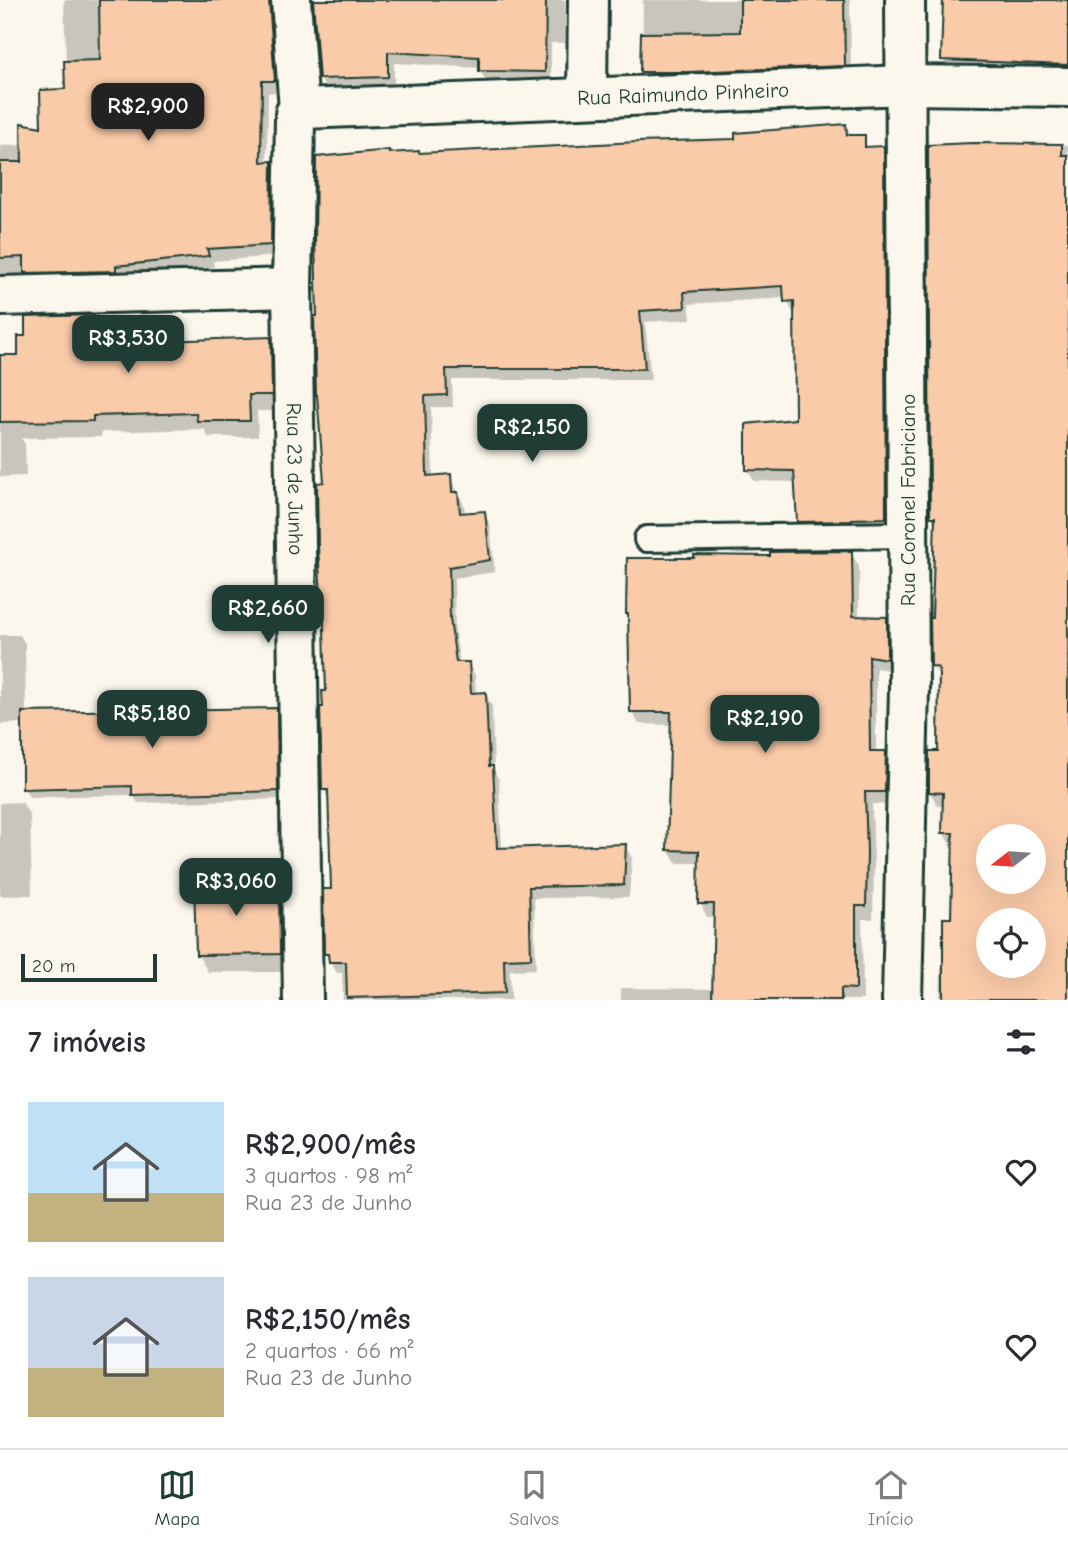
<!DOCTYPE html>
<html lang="pt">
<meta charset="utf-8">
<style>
body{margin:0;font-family:"Comic Neue",sans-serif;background:#f2f2f3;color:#2b2b33;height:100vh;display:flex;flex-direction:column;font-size:26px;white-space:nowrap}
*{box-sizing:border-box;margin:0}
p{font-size:23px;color:#7c7c81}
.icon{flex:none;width:38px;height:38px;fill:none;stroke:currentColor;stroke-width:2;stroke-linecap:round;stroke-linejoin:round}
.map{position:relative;height:1000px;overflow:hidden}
.details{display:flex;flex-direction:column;background:#fff;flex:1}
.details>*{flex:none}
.needle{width:46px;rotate:253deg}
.controls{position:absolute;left:976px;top:824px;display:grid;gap:14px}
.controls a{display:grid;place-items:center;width:70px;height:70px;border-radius:50%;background:#fff;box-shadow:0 7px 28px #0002;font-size:35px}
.scale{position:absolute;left:21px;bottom:18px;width:136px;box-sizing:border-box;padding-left:7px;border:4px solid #1f3d34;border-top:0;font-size:19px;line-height:24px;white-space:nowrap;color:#1f3d34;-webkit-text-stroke:5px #fbf7ec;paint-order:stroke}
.price{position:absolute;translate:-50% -60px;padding:0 16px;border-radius:14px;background:#1f3d34;color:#fff;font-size:23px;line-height:46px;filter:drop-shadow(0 2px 4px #0008)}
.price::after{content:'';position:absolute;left:50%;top:42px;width:21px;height:16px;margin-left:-10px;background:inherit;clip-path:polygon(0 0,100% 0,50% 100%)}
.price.current{background:#222;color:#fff}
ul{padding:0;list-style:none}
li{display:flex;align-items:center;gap:21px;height:175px;padding:0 28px}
li span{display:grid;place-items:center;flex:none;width:196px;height:140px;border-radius:0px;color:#555}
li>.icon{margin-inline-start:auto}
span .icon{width:84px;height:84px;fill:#fffc;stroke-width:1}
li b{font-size:30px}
h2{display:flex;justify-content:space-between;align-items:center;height:84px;padding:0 28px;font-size:30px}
.tabs{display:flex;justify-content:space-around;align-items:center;height:98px;border-top:2px solid #e1e1e2;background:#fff;font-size:19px;color:#7c7c81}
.tabs a{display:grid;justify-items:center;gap:4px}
.tabs .current{color:#1f3d34}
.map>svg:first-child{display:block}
.shadow{fill:#0003;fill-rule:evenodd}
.building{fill:#facba9;stroke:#1f3d34;stroke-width:2;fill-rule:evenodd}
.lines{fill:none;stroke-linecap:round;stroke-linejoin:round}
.service-casing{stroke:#1f3d34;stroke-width:30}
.minor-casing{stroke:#1f3d34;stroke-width:44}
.tertiary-casing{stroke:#1f3d34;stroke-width:44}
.service{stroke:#fbf7ec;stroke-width:24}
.minor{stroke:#fbf7ec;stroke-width:38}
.tertiary{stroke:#fbf7ec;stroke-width:38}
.labels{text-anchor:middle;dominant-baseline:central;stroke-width:5;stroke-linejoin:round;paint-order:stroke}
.street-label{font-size:21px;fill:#1f3d34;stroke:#fbf7ec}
</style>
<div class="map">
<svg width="1068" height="1000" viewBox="0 0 1068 1000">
<rect width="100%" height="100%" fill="#fbf7ec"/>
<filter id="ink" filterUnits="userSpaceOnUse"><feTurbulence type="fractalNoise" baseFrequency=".0143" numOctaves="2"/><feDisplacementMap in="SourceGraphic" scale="14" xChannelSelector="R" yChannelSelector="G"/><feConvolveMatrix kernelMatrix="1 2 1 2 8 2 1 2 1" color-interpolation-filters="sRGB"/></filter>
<g filter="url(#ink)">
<!-- shadow -->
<g class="shadow">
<path d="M64 0H280L281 92 268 93 267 163H271L278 174 277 256 213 261 214 267 122 278 0 277V146L23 145 43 129 67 91Z"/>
<path d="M315 0H565V43H551V83L487 82 480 71 481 68 394 63V88L327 90 320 79Z"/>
<path d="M643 0H850L851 77 649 83 642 71Z"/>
<path d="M944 0H1068V76L950 71 943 60Z"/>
<path d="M846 126 852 137H861L867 149 883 189 890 200 892 530 805 533 798 521 796 482 754 481 747 469 797 420 795 313H793L786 298 689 304 691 319 645 322 651 380H452L453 407H431L433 477 450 476 464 505 465 514 484 513 490 525 495 572 454 578 455 632 460 664H468L475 675 476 694H485L492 706 494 771 499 780 502 850 625 846 632 858 629 897 534 898 536 969 510 970 511 1000H343L342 973H337L326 953 333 891 331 802 323 789 325 709 327 692 325 602 322 598 326 484 319 318 389 155 737 140Z"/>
<path d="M1068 145V1000H940L941 968 945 969 953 920 954 846H951L943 832 944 806H938L930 792 940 753 941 680 933 666 936 525 932 517 929 146ZM989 836H1034V882H989ZM989 920H1034V966H989Z"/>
<path d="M92 317 101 333V342L135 341 137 343 270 339 279 355 280 411H257L258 437H208L204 429 102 432 101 437 21 438 25 444 26 476 0 477V357L20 356Z"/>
<path d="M851 553 859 566V618H886L893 632V671L876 668V753H885L892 766 891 805 872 804 874 866 873 919H862L863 1000H621V988L714 989 715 917H707L700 903 701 863H676L668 850 672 725 639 724 631 711 630 618 627 613 772 558Z"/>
<path d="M0 635H20L25 644 26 714 276 710 281 719 282 799 138 803 133 795 29 797 24 788V723L0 724Z"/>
<path d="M22 802 30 816 32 895 0 896V803Z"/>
<path d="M258 880 266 894 278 893 289 911 290 972H208L198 955Z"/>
</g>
<!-- building -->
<g class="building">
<path d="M99 0H269L275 81H262L261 162 272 161 271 245 207 249 209 256 116 266V271L24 273V257L0 258V162H22L21 123 41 127 40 90 65 89 64 61 100 60Z"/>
<path d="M313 0H546L545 72 479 71V57L388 52V77L319 79Z"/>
<path d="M740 0H844L845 66 689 72H640L641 33 740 32Z"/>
<path d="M943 0H1068V65L941 60Z"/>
<path d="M846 124 847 135H865V147L884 146 886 518 852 519V521L797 522 794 471 746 470V424L795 419 794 301 784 302 783 286 684 292 685 308 640 311 645 369H446L447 395 425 396 427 476 451 474 452 492H458L460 513 485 511 490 560 449 567 450 619 456 662H469L471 693 486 692 489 766H493L497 848 626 844 624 885 529 887 531 958 504 959 505 993 347 998 346 962H329L328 954H324L323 889H331L328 790H322L320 707H323L322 691H326L323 598 321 599 318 546 317 483 324 482 317 395H316L314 316H317L315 242 316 157 389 150V153L419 151V153L638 142 735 139V133Z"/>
<path d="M972 143 1062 144V155H1068V1000H943V918H951L953 833H942L943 793 929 792V751H938L939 668 931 666 930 618H932L935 517H930L928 145ZM989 836H1034V882H989ZM989 920H1034V966H989Z"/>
<path d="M93 315 91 341 136 339V342L271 337 272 395H249L250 421H197L196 413 93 416V421L0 422V355H18V336H25V317Z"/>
<path d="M852 551 853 616 887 617V659L869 656 870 751H886L885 792H865L867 852 866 906H856V989L841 988V1000H712L714 904H698L699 851 667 850 671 712H630L628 614H626L627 558H694V555L770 556V552Z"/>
<path d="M277 708 278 791 132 795V786L22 789V712Z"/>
<path d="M259 879V893L279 892 280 954 196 955 194 880Z"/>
</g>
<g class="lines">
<!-- service casing -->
<g class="service-casing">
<path id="service" d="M647 539 908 535"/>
</g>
<!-- minor casing -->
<g class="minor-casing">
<g id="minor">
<path d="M291 0 299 110"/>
<path d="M587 97 588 0"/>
<path id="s1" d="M292 288 303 1000"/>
<path d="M902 1000 909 688 905 0"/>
</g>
</g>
<!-- tertiary casing -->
<g class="tertiary-casing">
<g id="tertiary">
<path id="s2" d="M0 296 292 288 295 119V114L303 109 906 85 1068 87"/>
</g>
</g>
<!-- service -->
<use href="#service" class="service"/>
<!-- minor -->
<use href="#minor" class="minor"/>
<!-- tertiary -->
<use href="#tertiary" class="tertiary"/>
</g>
</g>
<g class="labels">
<!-- street labels -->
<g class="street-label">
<text stroke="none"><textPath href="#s2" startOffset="856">Rua Raimundo Pinheiro</textPath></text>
<text stroke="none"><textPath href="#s1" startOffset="191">Rua 23 de Junho</textPath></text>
<text transform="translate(908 500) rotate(-90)">Rua Coronel Fabriciano</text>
</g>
</g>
</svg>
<div class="controls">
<a><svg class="needle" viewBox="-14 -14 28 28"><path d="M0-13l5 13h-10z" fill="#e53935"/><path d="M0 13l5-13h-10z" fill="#7c7c81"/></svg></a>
<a><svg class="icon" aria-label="locate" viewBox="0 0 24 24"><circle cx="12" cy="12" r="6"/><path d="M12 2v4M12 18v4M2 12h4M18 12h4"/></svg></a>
</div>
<div class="scale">20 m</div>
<b class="price current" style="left:148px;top:143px">R$2,900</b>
<b class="price" style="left:128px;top:375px">R$3,530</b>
<b class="price" style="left:532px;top:464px">R$2,150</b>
<b class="price" style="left:268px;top:645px">R$2,660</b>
<b class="price" style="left:152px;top:750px">R$5,180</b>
<b class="price" style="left:765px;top:755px">R$2,190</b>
<b class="price" style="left:236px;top:918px">R$3,060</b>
</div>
<section class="details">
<h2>7 imóveis<svg class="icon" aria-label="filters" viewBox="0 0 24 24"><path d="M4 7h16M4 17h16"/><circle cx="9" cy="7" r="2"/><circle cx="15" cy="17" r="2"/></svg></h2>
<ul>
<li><span style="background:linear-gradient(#bfe0f5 65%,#c2b280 0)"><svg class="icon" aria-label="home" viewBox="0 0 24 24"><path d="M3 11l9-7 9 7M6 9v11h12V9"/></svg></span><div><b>R$2,900/mês</b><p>3 quartos · 98 m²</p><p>Rua 23 de Junho</p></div><svg class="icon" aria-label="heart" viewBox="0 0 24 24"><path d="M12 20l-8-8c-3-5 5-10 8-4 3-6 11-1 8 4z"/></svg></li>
<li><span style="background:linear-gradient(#c9d6e8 65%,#c2b280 0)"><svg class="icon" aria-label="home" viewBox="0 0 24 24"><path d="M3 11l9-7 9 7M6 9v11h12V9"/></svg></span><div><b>R$2,150/mês</b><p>2 quartos · 66 m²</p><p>Rua 23 de Junho</p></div><svg class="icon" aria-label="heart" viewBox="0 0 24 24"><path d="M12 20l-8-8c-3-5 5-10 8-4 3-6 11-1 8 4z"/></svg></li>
</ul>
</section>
<nav class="tabs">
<a class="current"><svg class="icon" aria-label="map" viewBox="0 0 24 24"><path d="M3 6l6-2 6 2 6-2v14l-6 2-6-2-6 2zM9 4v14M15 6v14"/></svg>Mapa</a>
<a><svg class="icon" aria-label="saved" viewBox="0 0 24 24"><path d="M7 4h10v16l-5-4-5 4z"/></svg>Salvos</a>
<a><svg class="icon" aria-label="home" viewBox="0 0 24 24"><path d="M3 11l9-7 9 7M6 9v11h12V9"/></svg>Início</a>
</nav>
